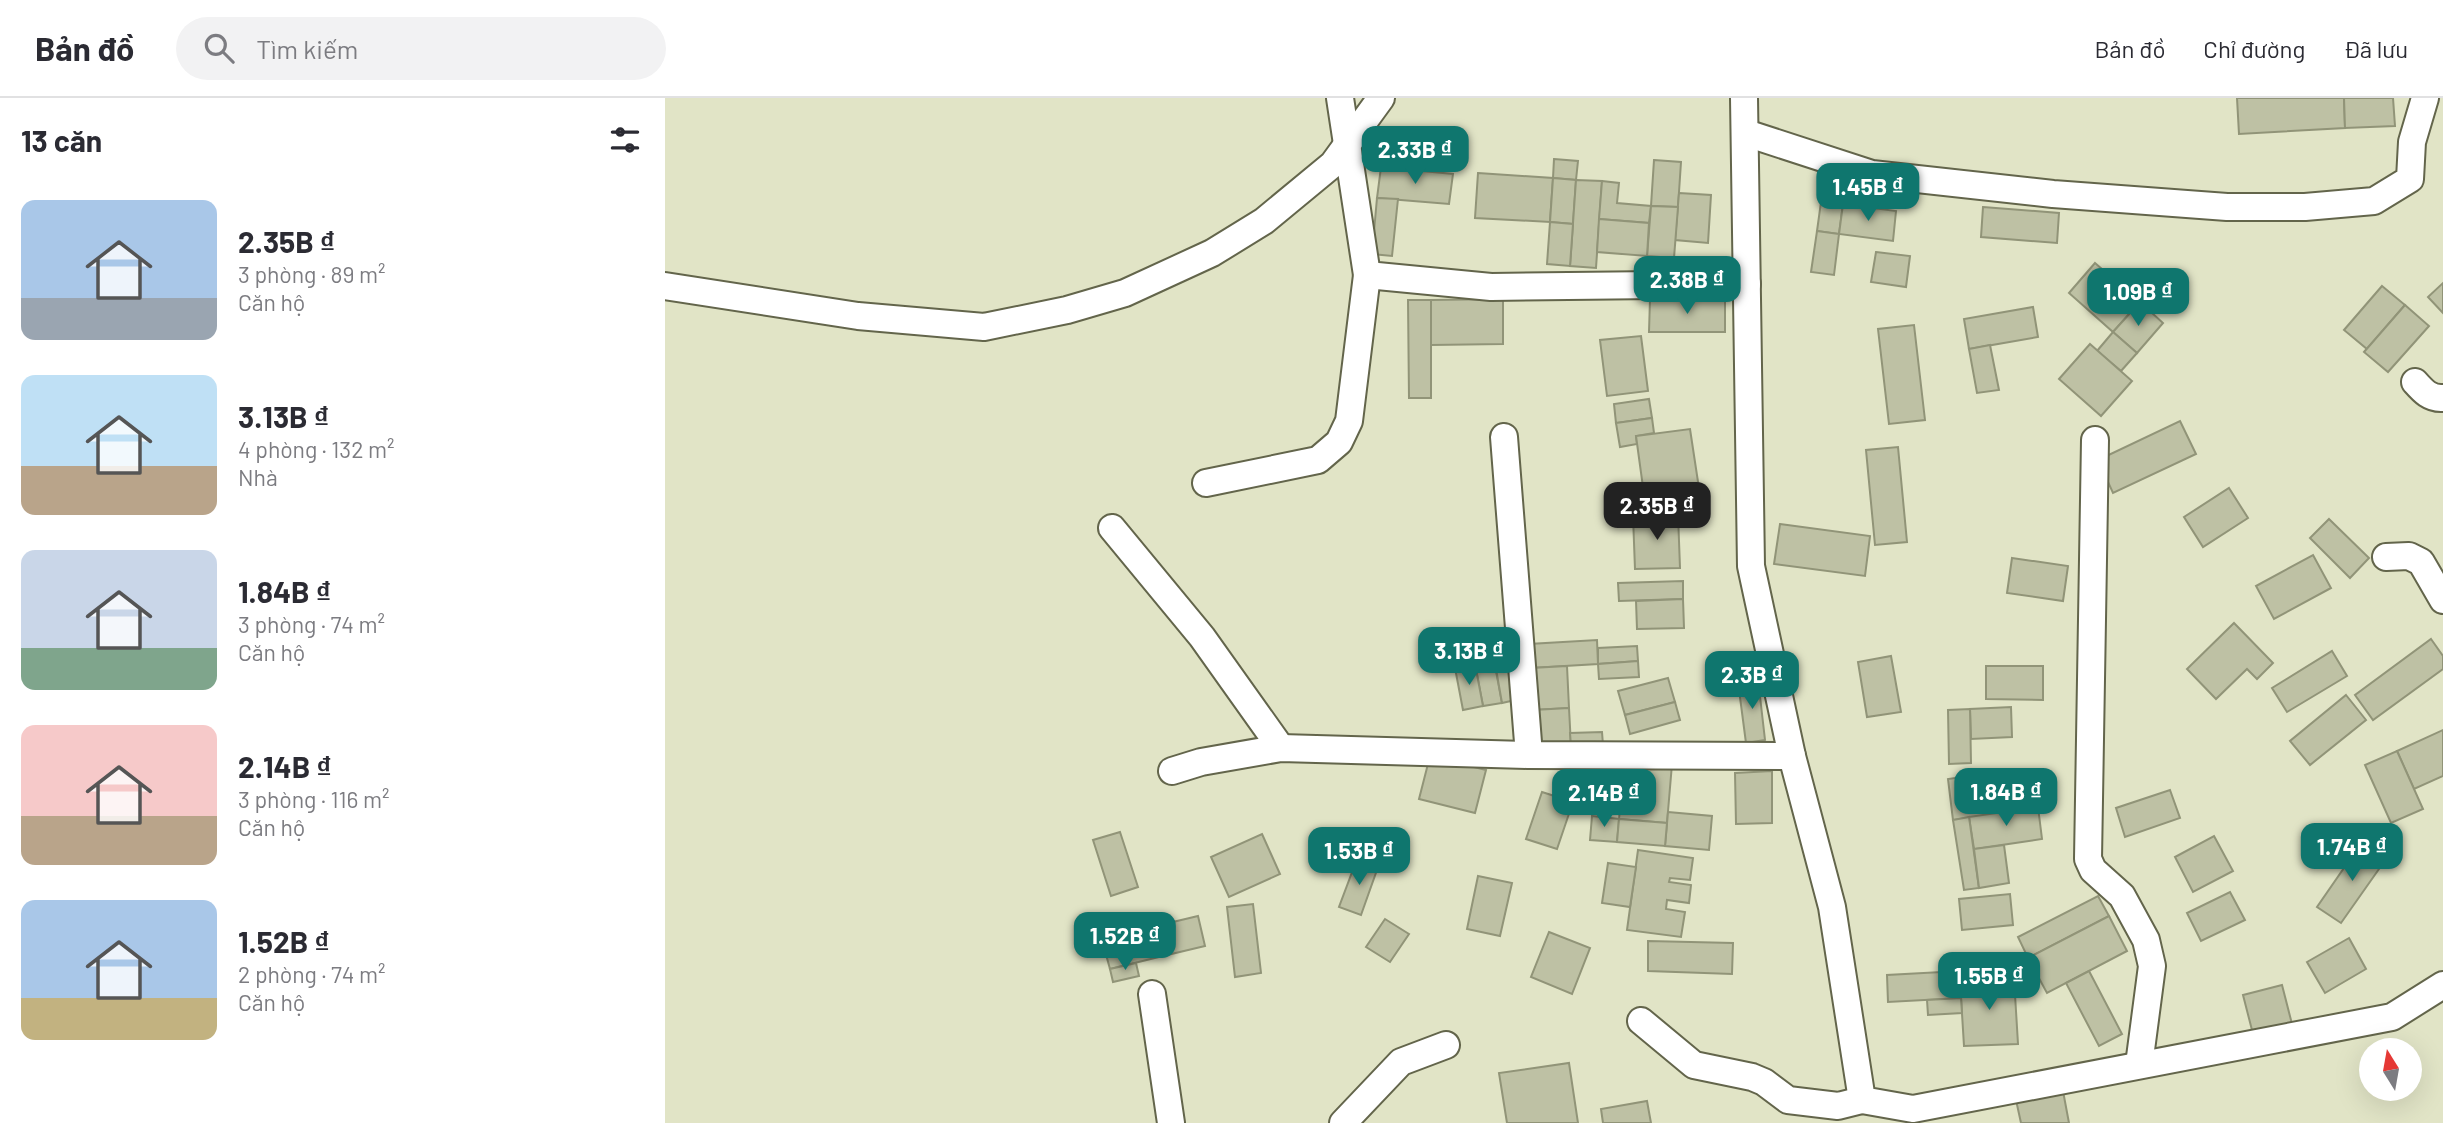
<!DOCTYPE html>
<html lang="vi">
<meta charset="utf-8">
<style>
body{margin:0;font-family:Barlow,sans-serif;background:#f2f2f3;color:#2b2b33;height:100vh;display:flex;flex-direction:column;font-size:26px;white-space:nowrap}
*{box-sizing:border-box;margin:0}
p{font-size:23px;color:#7c7c81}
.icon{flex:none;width:38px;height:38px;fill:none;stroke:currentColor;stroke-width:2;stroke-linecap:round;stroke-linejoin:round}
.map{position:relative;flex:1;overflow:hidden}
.details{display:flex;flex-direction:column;background:#fff;width:665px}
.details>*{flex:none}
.needle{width:46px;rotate:349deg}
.tools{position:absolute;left:1694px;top:940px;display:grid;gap:14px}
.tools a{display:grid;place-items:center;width:63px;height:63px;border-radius:50%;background:#fff;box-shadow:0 7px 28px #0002;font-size:35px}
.price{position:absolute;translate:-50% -60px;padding:0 16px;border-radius:14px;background:#0f766e;color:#fff;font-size:23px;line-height:46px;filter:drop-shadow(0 2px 4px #0008)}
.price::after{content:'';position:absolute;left:50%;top:42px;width:21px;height:16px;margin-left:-10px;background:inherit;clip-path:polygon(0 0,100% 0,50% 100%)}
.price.active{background:#222;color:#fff}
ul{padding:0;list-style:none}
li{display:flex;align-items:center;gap:21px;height:175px;padding:0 21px}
li span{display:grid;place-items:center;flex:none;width:196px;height:140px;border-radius:14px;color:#555}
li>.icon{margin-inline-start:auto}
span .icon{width:84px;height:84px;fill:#fffc;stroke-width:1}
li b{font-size:30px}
h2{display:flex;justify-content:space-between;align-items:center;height:84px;padding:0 21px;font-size:30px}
header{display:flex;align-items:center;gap:42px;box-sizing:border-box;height:98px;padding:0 35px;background:#fff;border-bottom:2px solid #e1e1e2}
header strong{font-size:33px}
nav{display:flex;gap:38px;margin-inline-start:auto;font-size:24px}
.search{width:490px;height:63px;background:#f2f2f3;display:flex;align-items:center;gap:18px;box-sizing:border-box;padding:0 24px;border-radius:38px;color:#7c7c81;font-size:26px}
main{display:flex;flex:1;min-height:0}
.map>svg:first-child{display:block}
.building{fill:#bec1a4;stroke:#919478;stroke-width:2}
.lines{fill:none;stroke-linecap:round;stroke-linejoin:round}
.minor-casing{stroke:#63654b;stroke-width:30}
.minor{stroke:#fff;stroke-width:26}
</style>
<header>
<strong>Bản đồ</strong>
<div class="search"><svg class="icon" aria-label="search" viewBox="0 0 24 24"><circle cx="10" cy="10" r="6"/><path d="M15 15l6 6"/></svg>Tìm kiếm</div>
<nav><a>Bản đồ</a><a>Chỉ đường</a><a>Đã lưu</a></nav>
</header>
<main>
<section class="details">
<h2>13 căn<svg class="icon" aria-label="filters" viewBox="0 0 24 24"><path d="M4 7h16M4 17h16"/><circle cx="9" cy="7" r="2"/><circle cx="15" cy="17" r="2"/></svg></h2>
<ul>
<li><span style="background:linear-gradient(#a9c7e8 70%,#9aa5b1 0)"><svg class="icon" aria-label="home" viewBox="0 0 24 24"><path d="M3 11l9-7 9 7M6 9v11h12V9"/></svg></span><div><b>2.35B ₫</b><p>3 phòng · 89 m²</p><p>Căn hộ</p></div></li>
<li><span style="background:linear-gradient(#bfe0f5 65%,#b9a48a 0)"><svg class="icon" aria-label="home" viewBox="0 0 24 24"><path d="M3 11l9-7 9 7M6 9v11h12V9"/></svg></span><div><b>3.13B ₫</b><p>4 phòng · 132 m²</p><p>Nhà</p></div></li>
<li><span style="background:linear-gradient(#c9d6e8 70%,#7fa58c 0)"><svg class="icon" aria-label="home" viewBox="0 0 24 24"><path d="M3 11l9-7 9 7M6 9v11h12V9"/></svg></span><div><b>1.84B ₫</b><p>3 phòng · 74 m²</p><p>Căn hộ</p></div></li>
<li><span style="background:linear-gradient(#f6c9c9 65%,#b9a48a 0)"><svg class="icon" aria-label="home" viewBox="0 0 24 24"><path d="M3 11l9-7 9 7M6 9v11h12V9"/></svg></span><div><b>2.14B ₫</b><p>3 phòng · 116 m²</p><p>Căn hộ</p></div></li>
<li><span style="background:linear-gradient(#a9c7e8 70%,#c2b280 0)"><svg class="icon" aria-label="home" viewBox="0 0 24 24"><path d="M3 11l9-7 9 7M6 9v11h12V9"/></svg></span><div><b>1.52B ₫</b><p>2 phòng · 74 m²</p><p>Căn hộ</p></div></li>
</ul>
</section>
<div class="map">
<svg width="1778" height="1025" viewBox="0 0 1778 1025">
<rect width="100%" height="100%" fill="#e1e4c6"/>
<!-- building -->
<g class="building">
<path d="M1572 0H1679L1680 30 1574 36Z"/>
<path d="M1679 0H1728L1730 28 1680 30Z"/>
<path d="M889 61 913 63 911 82 888 80Z"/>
<path d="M989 62 1016 64 1013 109 986 108Z"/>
<path d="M716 69 788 76 784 106 712 100Z"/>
<path d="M813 75 888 80 885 124 810 120Z"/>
<path d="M888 80 911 82 908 126 885 124Z"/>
<path d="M911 82 937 83 931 170 905 168Z"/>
<path d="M937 83 954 85 952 105 986 108 984 125 934 121Z"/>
<path d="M1014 95 1046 97 1043 145 1010 142Z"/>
<path d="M712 100 733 101 727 158 707 156Z"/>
<path d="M1156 104 1178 106 1174 136 1152 133Z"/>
<path d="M1178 106 1231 113 1228 143 1174 136Z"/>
<path d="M986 108 1013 109 1009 160 982 158Z"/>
<path d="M1318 109 1394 115 1392 145 1316 139Z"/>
<path d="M934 121 984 125 982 158 932 154Z"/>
<path d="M885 124 908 126 905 168 882 166Z"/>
<path d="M1152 133 1174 136 1169 177 1146 174Z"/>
<path d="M1211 154 1245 158 1241 189 1206 184Z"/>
<path d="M1430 165 1475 204 1448 234 1404 195Z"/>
<path d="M1778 185V215L1763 199Z"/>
<path d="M1717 188 1740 207 1702 251 1679 232Z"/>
<path d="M838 201V246L766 247V202Z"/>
<path d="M985 201H1060V234H984Z"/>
<path d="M743 202H766V300H744Z"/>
<path d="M1475 204 1498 225 1472 255 1448 234Z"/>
<path d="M1740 207 1764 228 1723 274 1699 254Z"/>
<path d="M1368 209 1373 239 1304 251 1299 221Z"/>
<path d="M1249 227 1260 322 1224 326 1213 231Z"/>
<path d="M1448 234 1472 255 1456 273 1432 253Z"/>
<path d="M976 238 983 293 942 298 935 242Z"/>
<path d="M1425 246 1467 283 1436 318 1394 281Z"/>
<path d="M1325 247 1334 292 1312 295 1304 251Z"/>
<path d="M984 301 987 320 951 325 949 306Z"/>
<path d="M987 320 989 335 971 338 972 346 955 349 951 325Z"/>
<path d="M1515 323 1531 356 1448 395 1433 362Z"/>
<path d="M1025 331 1035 397 980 404 971 338Z"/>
<path d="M1233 349 1242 444 1210 447 1201 352Z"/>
<path d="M1564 390 1583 420 1538 449 1519 419Z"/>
<path d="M1013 416 1015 470 970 471 968 418Z"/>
<path d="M1664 421 1704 460 1685 480 1645 440Z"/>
<path d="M1115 426 1205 438 1200 478 1109 466Z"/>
<path d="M1648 457 1666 490 1609 521 1591 488Z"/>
<path d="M1347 460 1403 468 1398 503 1342 495Z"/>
<path d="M1018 483V501L954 503 953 485Z"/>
<path d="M1018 501 1019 530 972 531 971 503Z"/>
<path d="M1569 525 1608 565 1592 581 1582 571 1551 601 1522 571Z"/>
<path d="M1766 541 1778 558V571L1708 622 1690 597Z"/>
<path d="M932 542 933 566 866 570 864 546Z"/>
<path d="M972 548 973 563 933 566V550Z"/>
<path d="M1667 553 1682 578 1622 614 1607 590Z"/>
<path d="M1226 558 1236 614 1202 619 1193 564Z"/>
<path d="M829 562 837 605 818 608 810 566Z"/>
<path d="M973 563 974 579 934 581 933 566Z"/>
<path d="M810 566 818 608 798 612 790 570Z"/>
<path d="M848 568 855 601 837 605 831 571Z"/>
<path d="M902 568 904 610 868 612 866 570Z"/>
<path d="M1321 568H1378V602L1321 601Z"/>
<path d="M1003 580 1010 604 960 617 953 593Z"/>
<path d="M1093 581 1100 642 1081 645 1073 584Z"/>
<path d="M1681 597 1701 622 1645 667 1625 643Z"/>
<path d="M1010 604 1015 622 965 636 960 617Z"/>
<path d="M1346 609 1347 639 1306 641 1305 611Z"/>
<path d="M904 610 906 648 870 651 868 612Z"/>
<path d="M1305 611 1306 665 1284 666 1283 612Z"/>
<path d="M1778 632V678L1749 691 1732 653Z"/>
<path d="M937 634 938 647 906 648 905 635Z"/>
<path d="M1732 653 1758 711 1726 725 1700 667Z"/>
<path d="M765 658 821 672 810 715 754 701Z"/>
<path d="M960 662 1007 666 1002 725 954 721Z"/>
<path d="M1345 672 1351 713 1288 722 1283 681Z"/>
<path d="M1107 673V725L1071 726 1070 675Z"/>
<path d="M1505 692 1515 720 1460 739 1451 710Z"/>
<path d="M877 694 908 704 892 751 861 741Z"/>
<path d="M1373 709 1377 741 1309 751 1304 719Z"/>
<path d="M1003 714 1047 718 1044 752 1000 748Z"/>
<path d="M927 718 954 721 952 744 925 742Z"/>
<path d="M1304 719 1314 790 1299 792 1288 722Z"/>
<path d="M954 721 1002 725 1000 748 952 744Z"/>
<path d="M455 734 473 789 446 798 428 742Z"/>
<path d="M597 736 615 776 564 799 546 759Z"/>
<path d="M1549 738 1568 773 1528 794 1510 759Z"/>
<path d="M1697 744 1721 761 1676 825 1652 809Z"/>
<path d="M1339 747 1344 785 1314 790 1309 751Z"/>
<path d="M973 752 1028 760 1025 782 1005 780 1004 784 1026 787 1024 805 1002 802 1001 811 1020 814 1016 839 962 832Z"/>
<path d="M692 761 713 769 696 817 674 809Z"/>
<path d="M943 765 971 769 965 809 937 805Z"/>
<path d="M813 778 847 785 835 838 802 831Z"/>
<path d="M1565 794 1580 822 1536 843 1522 815Z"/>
<path d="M1345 796 1348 827 1297 832 1294 801Z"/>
<path d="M1433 798 1444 818 1363 860 1353 839Z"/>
<path d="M588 806 596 875 570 879 562 809Z"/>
<path d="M533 818 540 848 498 858 491 828Z"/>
<path d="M1444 818 1462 853 1382 895 1363 860Z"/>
<path d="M720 821 744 836 725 864 701 849Z"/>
<path d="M491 828 498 858 445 871 437 842Z"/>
<path d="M884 834 925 850 907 896 866 879Z"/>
<path d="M1684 840 1701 871 1660 895 1642 864Z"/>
<path d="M983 843 1068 845 1067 876 983 873Z"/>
<path d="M471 865 474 878 448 884 445 871Z"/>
<path d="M1295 873 1296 900 1223 904 1222 877Z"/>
<path d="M1424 873 1457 936 1434 948 1401 885Z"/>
<path d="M1349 880 1353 946 1299 948 1295 883Z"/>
<path d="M1617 887 1627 926 1588 936 1578 897Z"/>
<path d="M1296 900 1297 915 1263 917 1262 902Z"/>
<path d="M904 965 913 1025H842L834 975Z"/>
<path d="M1398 993 1404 1025H1356L1351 1002Z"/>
<path d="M982 1003 986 1025H938L936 1011Z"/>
</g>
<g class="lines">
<!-- minor casing -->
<g class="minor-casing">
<g id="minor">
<path d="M675 0 702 177 826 189 1082 186"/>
<path d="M1079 0 1086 468 1127 658 1167 809 1197 1002 1248 1011 1727 919 1778 887"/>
<path d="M1081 35 1207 76 1388 96 1562 109H1640L1709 103 1745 81 1747 44 1760 0"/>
<path d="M0 188 193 218 319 229 402 212 460 195 547 155 599 123 668 66 716 0"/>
<path d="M1750 284C1758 293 1765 301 1778 300"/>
<path d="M839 339 864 657"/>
<path d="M1430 342 1423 761 1428 772 1457 798 1481 842 1487 868 1474 967"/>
<path d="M541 385 653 362 674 344 684 323 702 177"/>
<path d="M447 430 537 539 616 650"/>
<path d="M1721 459 1744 458 1756 464 1778 502"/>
<path d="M507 673 536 664 616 650 864 657 1127 658"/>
<path d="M487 896 506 1025"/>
<path d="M976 923 1029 967 1087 979 1099 984 1123 1002 1173 1008 1197 1002"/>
<path d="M678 1025 736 964 781 947"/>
</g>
</g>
<!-- minor -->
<use href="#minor" class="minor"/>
</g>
</svg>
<div class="tools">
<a><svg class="needle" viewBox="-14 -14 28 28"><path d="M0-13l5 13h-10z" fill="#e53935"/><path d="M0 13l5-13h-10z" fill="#7c7c81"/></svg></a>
</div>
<b class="price" style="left:750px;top:88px">2.33B ₫</b>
<b class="price" style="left:1203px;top:125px">1.45B ₫</b>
<b class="price" style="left:1022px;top:218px">2.38B ₫</b>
<b class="price" style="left:1473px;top:230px">1.09B ₫</b>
<b class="price active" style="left:992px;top:444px">2.35B ₫</b>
<b class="price" style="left:804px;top:589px">3.13B ₫</b>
<b class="price" style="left:1087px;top:613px">2.3B ₫</b>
<b class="price" style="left:1341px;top:730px">1.84B ₫</b>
<b class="price" style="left:939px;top:731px">2.14B ₫</b>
<b class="price" style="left:1687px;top:785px">1.74B ₫</b>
<b class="price" style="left:694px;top:789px">1.53B ₫</b>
<b class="price" style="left:460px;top:874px">1.52B ₫</b>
<b class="price" style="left:1324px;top:914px">1.55B ₫</b>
</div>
</main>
